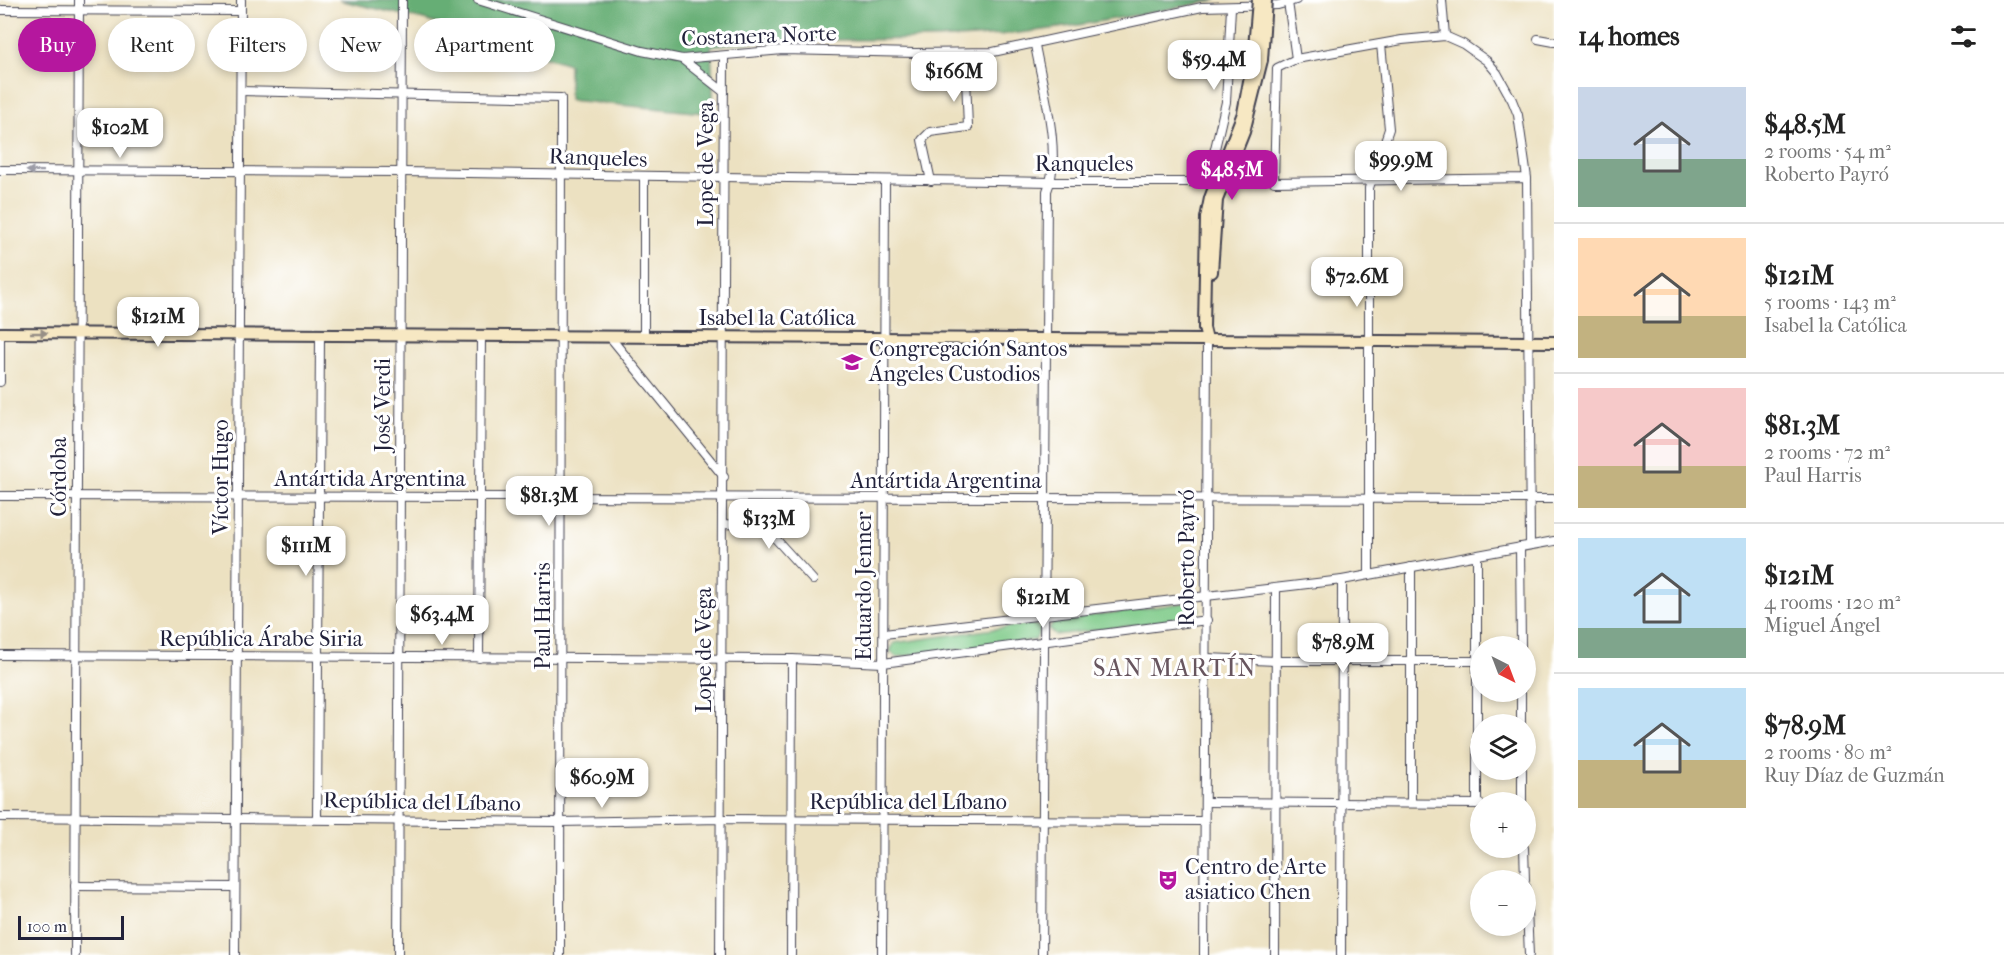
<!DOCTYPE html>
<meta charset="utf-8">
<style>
body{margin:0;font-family:"IM FELL French Canon",serif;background:#f6f6f6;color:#222;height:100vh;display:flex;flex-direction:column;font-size:22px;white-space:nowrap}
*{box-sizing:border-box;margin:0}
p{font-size:20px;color:#767676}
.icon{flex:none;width:33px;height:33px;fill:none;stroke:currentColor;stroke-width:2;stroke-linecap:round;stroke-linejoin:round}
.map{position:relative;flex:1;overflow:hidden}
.details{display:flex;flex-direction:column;background:#fff;width:450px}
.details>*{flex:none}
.banner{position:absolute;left:18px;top:18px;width:570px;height:54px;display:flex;gap:12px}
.needle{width:39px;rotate:138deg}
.fabs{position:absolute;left:1470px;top:636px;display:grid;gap:12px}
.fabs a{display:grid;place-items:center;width:66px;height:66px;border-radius:50%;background:#fff;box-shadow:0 3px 9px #0003;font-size:30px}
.scale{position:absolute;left:18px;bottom:15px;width:106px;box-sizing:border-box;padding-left:6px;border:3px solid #22223b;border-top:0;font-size:16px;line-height:21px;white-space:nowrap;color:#22223b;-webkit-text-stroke:4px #fff;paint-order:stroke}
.price{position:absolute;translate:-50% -51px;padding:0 14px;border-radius:12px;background:#fff;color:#222;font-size:20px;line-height:39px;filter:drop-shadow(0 2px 3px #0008)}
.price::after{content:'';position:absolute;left:50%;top:36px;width:18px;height:14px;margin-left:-9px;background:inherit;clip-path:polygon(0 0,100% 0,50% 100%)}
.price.on{background:#b5179e;color:#fff}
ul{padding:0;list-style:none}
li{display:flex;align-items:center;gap:18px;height:150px;padding:0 24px}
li+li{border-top:2px solid #e0e0e0}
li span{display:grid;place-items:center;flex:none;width:168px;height:120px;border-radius:0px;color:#555}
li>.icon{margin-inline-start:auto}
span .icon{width:72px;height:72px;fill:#fffc;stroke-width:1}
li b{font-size:26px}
h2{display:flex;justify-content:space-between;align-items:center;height:72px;padding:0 24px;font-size:26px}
.tag{padding:0 21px;border-radius:27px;background:#fff;box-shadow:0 3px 9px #0003;font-size:21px;line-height:54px}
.tag.on{background:#b5179e;color:#fff}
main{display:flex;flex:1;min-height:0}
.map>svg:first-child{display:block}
.green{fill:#7eca88;stroke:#507662;stroke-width:1.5}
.forest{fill:#66ae74;stroke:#446858;stroke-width:1.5}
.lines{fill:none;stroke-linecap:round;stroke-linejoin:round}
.minor-casing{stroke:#403f4f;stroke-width:10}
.secondary-casing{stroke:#403f4f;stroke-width:14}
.minor{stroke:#fff;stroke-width:8}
.secondary{stroke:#f7e8c3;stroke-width:10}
.secondary-bridge-casing{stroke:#403f4f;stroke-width:14;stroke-linecap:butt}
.secondary-bridge{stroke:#f7e8c3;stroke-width:10}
.oneway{fill:#9c9ca7}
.oneway2{fill:#978f86}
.labels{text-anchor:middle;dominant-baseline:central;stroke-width:6;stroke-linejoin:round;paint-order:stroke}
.street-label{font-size:22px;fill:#22223b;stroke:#fff}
.poi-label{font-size:22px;fill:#22223b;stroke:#fff;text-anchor:start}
.neighbourhood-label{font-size:24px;letter-spacing:1.5px;fill:#68565f;stroke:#fff}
</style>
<main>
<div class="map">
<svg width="1554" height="955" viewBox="0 0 1554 955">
<rect width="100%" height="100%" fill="#fff"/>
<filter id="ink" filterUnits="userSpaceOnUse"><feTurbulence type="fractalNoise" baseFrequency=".0167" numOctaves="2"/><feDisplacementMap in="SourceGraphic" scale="12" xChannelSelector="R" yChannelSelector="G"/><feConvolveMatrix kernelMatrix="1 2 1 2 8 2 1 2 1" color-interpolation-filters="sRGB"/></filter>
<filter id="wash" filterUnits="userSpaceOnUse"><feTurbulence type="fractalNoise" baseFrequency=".008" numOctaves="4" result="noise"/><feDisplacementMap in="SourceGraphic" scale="24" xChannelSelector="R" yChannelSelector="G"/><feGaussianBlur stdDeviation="1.35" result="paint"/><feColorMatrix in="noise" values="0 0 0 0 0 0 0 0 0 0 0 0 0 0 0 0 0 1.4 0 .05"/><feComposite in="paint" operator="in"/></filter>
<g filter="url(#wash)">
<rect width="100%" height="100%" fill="#ece1c1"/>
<!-- green -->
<g class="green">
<path d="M1190 602 1197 605 1200 609 1194 618 1055 635 1049 629 1054 621Z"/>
<path d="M1030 624 1038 626 1040 631 1035 640 896 657 890 651 894 643Z"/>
</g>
<!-- forest -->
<path class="forest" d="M339 0H1217C1130 16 1044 34 956 38 875 42 792 36 711 46L714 114 569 100V64L424 20Z"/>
</g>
<g filter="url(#ink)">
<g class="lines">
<!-- minor casing -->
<g class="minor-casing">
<g id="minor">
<path d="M478 0 642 51 682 59 783 50 916 53 993 52 1202 7 1278 5 1296 0"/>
<path d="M1442 0 1445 36"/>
<path d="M1288 2 1296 59"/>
<path d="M0 10 240 11"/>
<path d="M1538 39 1554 42"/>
<path d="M1035 45C1042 85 1063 154 1047 191L1042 955"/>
<path d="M682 59 724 92"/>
<path d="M241 91 561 98 560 955"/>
<path d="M0 170 403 172 1051 182H1195L1209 174 1226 102 1231 8"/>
<path d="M644 177V337"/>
<path d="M1527 178 1274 182 1277 68 1296 59 1402 40 1445 36 1463 44 1487 61 1497 73 1512 100 1518 115 1527 178 1530 545"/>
<path d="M931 181 922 140 930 132 968 127 966 78"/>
<path d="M610 337 724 477"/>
<path d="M0 382V333"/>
<path d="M0 496 1554 499"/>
<path d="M723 524 764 526 813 580"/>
<path d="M1520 547 1521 646"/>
<path d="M1369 575V188L1389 129 1381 44"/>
<path d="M884 634 1342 580 1554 541"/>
<path d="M0 655 792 659 883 663 1207 620"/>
<path d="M479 658 481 336"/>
<path d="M1207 658 1276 661H1480"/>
<path d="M1521 692V724"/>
<path d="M1522 770V802"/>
<path d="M1205 802 1480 804"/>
<path d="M1411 803V567"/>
<path d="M1477 804V556"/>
<path d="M0 817 560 822 721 819 1204 821"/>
<path d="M317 819 320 335"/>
<path d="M1524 848 1525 880"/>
<path d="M75 886 234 887"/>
<path d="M1526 887 1529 955"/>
<path d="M75 955 79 0"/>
<path d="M235 955 241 0"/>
<path d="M398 955 402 0"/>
<path d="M720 955 724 57"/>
<path d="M791 955 792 659"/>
<path d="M882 955C882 697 884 439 885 180"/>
<path d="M1204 955 1207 340"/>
<path d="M1275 955 1276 589"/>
<path d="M1341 955 1342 580"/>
</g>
</g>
<!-- secondary casing -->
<g class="secondary-casing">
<g id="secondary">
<path d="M1212 272 1217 200 1244 132 1262 60"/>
<path d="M0 333 1554 342"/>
<path d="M1207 340 1204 328 1206 218 1210 198 1243 113 1253 60"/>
</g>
</g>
<!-- minor -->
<use href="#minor" class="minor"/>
<!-- secondary -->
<use href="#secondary" class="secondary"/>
<!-- secondary-bridge casing -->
<g class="secondary-bridge-casing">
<g id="secondary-bridge">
<path d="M1253 60 1258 0"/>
<path d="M1262 60 1266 0"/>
</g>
</g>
<!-- secondary-bridge -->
<use href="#secondary-bridge" class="secondary-bridge"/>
</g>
<!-- one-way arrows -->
<defs><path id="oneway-solid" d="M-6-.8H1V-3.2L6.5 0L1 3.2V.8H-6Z" transform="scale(1.5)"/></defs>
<use class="oneway" href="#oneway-solid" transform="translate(35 171) rotate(-179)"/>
<use class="oneway2" href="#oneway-solid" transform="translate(39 333)"/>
</g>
<!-- icons -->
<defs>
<g id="school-bare" transform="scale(1.62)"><path d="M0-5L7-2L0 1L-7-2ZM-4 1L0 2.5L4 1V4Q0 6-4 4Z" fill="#b5179e" stroke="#fff" stroke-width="2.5" paint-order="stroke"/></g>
<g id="theatre-bare" transform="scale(1.62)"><path d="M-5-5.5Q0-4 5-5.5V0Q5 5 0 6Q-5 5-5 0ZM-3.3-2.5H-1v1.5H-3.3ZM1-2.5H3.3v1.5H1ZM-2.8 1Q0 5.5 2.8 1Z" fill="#b5179e" stroke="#fff" stroke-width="2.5" paint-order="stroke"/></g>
</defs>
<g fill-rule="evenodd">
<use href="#school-bare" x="852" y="362"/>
<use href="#theatre-bare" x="1168" y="880"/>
</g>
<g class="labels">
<!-- street labels -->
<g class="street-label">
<text transform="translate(759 36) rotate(-2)">Costanera Norte</text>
<text transform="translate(598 158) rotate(2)">Ranqueles</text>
<text transform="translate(706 164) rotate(-90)">Lope de Vega</text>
<text x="1084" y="164">Ranqueles</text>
<text x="777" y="318">Isabel la Católica</text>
<text transform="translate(383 405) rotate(-90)">José Verdi</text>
<text transform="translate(59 477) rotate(-90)">Córdoba</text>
<text transform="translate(221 477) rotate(-90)">Víctor Hugo</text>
<text x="370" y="479">Antártida Argentina</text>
<text x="946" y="481">Antártida Argentina</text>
<text transform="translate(1187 558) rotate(-90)">Roberto Payró</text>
<text transform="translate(864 586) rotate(-90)">Eduardo Jenner</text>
<text transform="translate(543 616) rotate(-90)">Paul Harris</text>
<text x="261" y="639">República Árabe Siria</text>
<text transform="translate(704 650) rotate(-90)">Lope de Vega</text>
<text transform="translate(422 802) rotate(1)">República del Líbano</text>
<text x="908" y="802">República del Líbano</text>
</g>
<!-- poi labels -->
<g class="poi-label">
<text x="869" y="349">Congregación Santos<tspan x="869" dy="25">Ángeles Custodios</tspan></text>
<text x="1185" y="867">Centro de Arte<tspan x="1185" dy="25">asiatico Chen</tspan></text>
</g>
<!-- neighbourhood labels -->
<g class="neighbourhood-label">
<text x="1175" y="668">SAN MARTÍN</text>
</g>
</g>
</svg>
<div class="fabs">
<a><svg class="needle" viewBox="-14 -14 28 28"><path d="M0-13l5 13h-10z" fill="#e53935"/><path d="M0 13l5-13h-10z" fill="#767676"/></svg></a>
<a><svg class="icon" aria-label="layers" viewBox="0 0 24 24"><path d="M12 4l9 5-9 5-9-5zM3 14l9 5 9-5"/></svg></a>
<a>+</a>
<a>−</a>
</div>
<div class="scale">100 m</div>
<b class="price" style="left:1214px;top:91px">$59.4M</b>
<b class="price" style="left:954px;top:103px">$166M</b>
<b class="price" style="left:120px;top:159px">$102M</b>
<b class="price" style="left:1401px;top:192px">$99.9M</b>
<b class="price on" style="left:1232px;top:201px">$48.5M</b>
<b class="price" style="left:1357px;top:308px">$72.6M</b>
<b class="price" style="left:158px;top:348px">$121M</b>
<b class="price" style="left:549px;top:527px">$81.3M</b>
<b class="price" style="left:769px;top:550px">$133M</b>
<b class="price" style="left:306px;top:577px">$111M</b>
<b class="price" style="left:1043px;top:629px">$121M</b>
<b class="price" style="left:442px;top:646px">$63.4M</b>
<b class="price" style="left:1343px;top:674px">$78.9M</b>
<b class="price" style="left:602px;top:809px">$60.9M</b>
<div class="banner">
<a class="tag on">Buy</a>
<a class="tag">Rent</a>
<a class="tag">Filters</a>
<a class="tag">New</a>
<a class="tag">Apartment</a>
</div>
</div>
<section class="details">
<h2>14 homes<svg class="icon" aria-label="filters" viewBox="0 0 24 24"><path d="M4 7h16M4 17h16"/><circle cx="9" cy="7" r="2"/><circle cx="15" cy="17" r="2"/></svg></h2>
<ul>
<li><span style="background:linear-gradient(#c9d6e8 60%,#7fa58c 0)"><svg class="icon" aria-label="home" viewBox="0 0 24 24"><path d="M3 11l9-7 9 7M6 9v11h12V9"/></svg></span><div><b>$48.5M</b><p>2 rooms · 54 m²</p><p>Roberto Payró</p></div></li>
<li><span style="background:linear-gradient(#ffd9b3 65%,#c2b280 0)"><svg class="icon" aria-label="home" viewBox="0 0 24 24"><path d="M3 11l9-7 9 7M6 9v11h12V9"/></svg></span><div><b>$121M</b><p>5 rooms · 143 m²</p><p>Isabel la Católica</p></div></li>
<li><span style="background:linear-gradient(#f6c9c9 65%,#c2b280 0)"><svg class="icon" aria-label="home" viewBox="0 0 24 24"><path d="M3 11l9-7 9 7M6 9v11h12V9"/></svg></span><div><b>$81.3M</b><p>2 rooms · 72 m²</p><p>Paul Harris</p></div></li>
<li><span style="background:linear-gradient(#bfe0f5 75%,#7fa58c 0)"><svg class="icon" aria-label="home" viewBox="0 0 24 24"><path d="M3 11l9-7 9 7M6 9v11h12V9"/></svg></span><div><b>$121M</b><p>4 rooms · 120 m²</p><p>Miguel Ángel</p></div></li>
<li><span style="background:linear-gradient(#bfe0f5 60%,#c2b280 0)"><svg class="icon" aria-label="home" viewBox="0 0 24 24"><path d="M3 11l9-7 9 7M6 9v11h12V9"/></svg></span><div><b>$78.9M</b><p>2 rooms · 80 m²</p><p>Ruy Díaz de Guzmán</p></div></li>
</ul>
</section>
</main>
